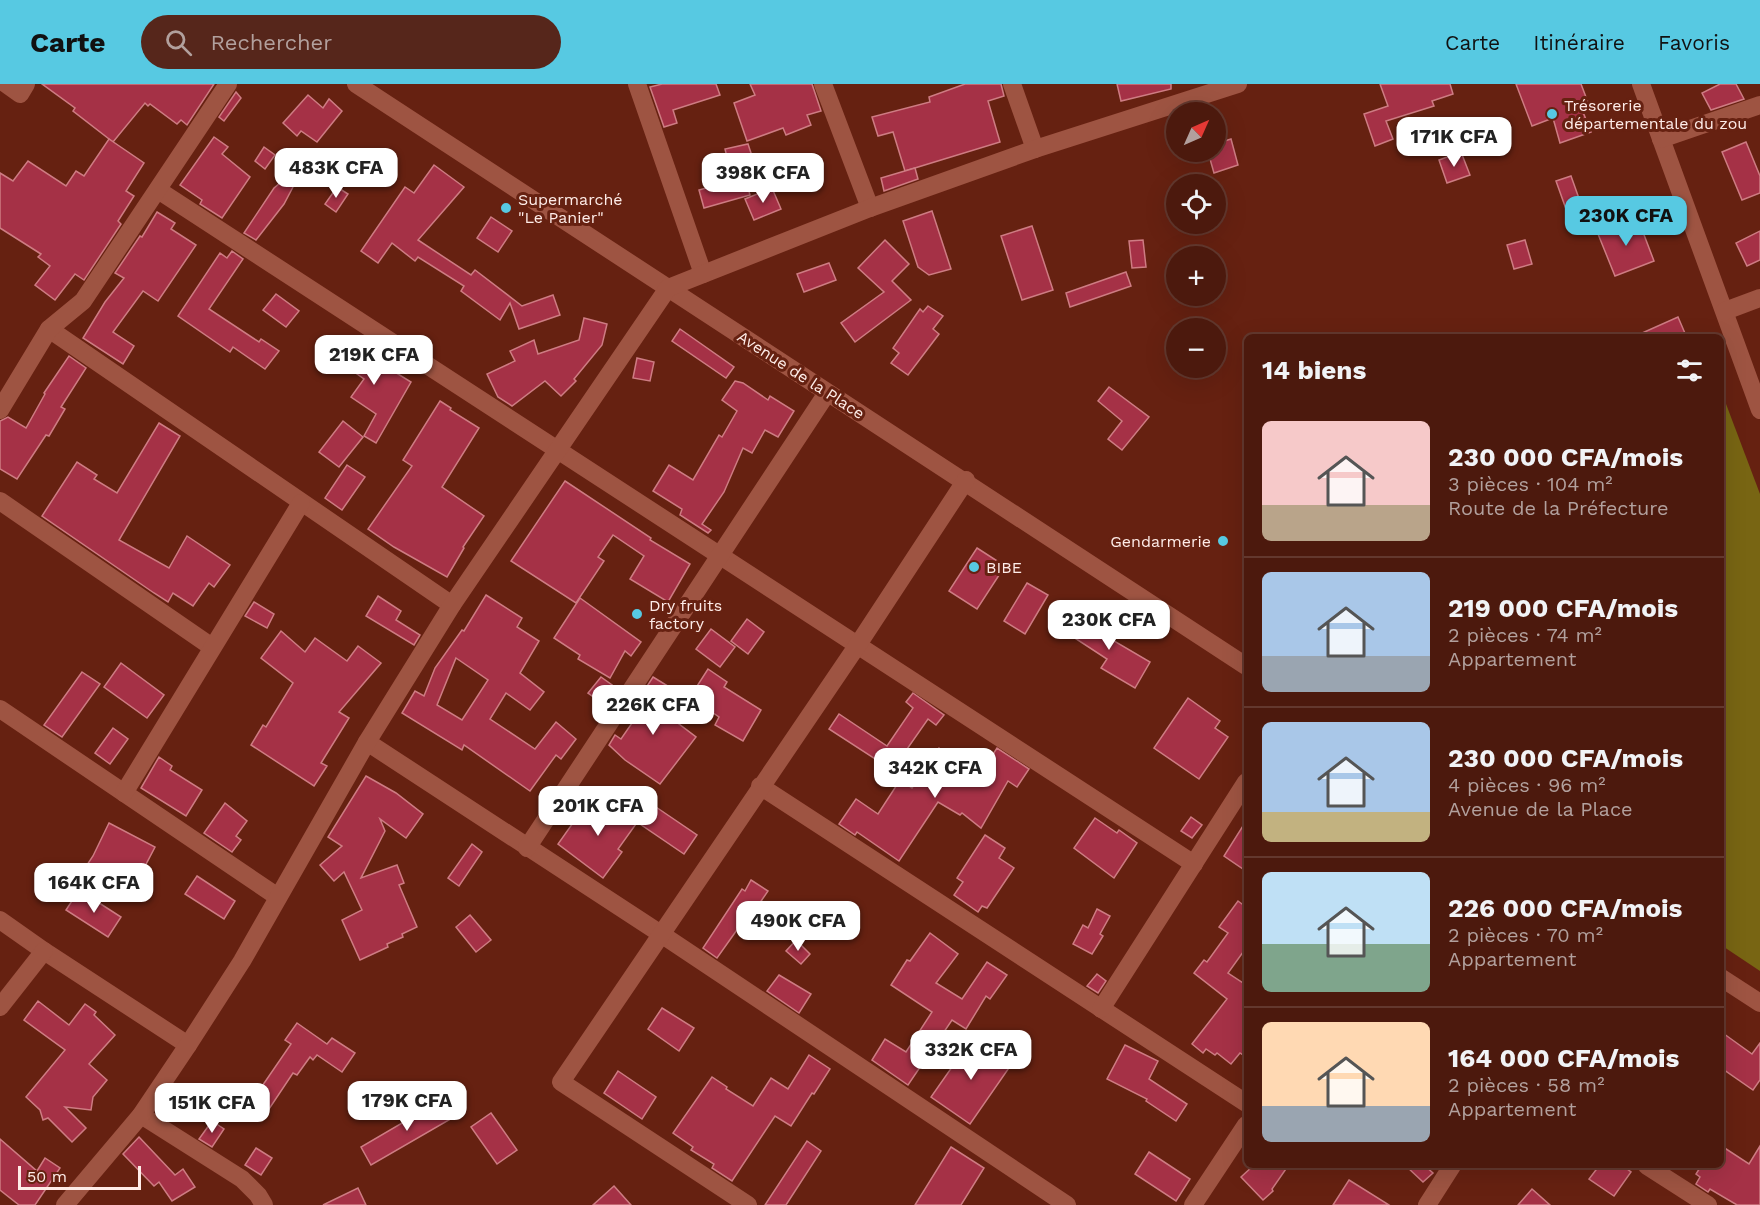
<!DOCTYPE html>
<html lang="fr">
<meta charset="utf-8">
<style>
body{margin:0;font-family:"Work Sans",sans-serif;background:#56261b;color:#f1f3f6;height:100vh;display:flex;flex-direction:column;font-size:22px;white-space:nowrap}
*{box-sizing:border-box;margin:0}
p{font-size:20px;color:#b2a09d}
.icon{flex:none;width:33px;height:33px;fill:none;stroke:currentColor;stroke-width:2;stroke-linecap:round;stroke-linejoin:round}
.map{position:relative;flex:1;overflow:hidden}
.side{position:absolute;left:1244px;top:250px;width:480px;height:834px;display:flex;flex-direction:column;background:#4c190d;border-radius:9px;box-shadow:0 6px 24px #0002,0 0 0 2px #63382e}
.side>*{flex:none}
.needle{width:39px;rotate:45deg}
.controls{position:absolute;left:1166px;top:18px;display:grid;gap:12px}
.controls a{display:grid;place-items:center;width:60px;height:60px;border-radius:50%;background:#4c190d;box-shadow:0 6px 24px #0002,0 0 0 2px #63382e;font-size:30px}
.scale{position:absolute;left:18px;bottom:15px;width:123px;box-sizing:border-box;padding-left:6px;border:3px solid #feece8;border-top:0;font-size:16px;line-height:21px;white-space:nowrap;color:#feece8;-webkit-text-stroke:4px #662111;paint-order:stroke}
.price{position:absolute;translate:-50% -51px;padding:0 14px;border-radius:12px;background:#fff;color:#222;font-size:20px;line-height:39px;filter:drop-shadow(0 2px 3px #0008)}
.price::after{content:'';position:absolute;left:50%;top:36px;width:18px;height:14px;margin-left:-9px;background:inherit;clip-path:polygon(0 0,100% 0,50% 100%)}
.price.on{background:#57c9e2;color:#111}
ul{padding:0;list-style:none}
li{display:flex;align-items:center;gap:18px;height:150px;padding:0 18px}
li+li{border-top:2px solid #63382e}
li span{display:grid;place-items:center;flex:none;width:168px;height:120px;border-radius:9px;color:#555}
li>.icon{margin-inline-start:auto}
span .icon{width:72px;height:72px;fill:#fffc;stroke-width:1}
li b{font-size:26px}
h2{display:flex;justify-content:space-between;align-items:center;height:72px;padding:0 18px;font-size:26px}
header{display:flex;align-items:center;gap:36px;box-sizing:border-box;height:84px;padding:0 30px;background:#57c9e2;color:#111}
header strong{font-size:28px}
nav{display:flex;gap:33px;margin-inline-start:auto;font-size:21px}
.search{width:420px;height:54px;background:#56261b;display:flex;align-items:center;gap:15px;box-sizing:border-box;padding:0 21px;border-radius:33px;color:#b2a09d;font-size:22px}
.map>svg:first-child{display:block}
.green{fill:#786513}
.building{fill:#a53146;stroke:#ce7c83;stroke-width:1.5;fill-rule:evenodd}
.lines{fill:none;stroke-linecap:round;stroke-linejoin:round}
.minor{stroke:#9e5442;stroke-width:18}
.poi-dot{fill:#57c9e2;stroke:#662111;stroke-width:2}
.labels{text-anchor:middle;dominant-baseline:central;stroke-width:6;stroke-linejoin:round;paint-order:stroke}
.poi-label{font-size:16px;fill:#feece8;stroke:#662111;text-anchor:start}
.street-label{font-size:16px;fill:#feece8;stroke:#662111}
</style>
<header>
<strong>Carte</strong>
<div class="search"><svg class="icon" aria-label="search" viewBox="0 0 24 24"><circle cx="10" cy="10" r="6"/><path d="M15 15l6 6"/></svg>Rechercher</div>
<nav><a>Carte</a><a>Itinéraire</a><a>Favoris</a></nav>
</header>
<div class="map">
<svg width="1760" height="1121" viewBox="0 0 1760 1121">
<rect width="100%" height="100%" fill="#662111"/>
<!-- green -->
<path class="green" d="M1720 304 1760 410V887L1721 861Z"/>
<!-- building -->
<g class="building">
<path d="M42 0H214L187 41 181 36 177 40 150 20 148 22 145 19 113 58 73 27 75 24Z"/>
<path d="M662 0H716L720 11 673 26 677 39 664 43 650 3Z"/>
<path d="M750 0H812L821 27 807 31 811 41 786 51 783 44 747 57 734 19 755 11Z"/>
<path d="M965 0H1001L1004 12 988 17 1000 58 905 87 893 48 878 52 872 33 930 18 929 13Z"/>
<path d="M1117 0H1171V5L1121 17Z"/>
<path d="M1380 0H1450L1453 10 1432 17 1434 22 1386 37 1393 55 1375 62 1364 30 1388 22Z"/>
<path d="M1516 0H1581L1589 21 1581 23 1591 48 1560 59 1553 34 1532 42Z"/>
<path d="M1720 0H1736L1744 15 1711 26 1702 9Z"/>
<path d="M236 8 241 14 224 37 219 33Z"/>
<path d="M308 11 323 24 329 15 342 27 317 58 301 47 297 52 283 39Z"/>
<path d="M214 53 228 63 222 70 250 93 222 134 200 120 202 116 180 101Z"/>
<path d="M109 55 144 79 126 107 134 112 118 137 121 140 84 196 75 190 55 216 35 201 50 182 38 173 41 170 0 144V89L13 97 28 77 66 102 76 87 84 92Z"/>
<path d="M1231 55 1238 81 1214 89 1208 68H1215V60Z"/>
<path d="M1746 58 1760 92V109L1742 116 1722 68Z"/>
<path d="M748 60 753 75 729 81 725 65Z"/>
<path d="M264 63 275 71 265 85 255 77Z"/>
<path d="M1461 68 1470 91 1447 99 1439 76Z"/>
<path d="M434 81 464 103 418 156 471 191 475 186 522 222 553 211 560 231 519 245 510 219 500 236 461 207 464 202 418 173 415 177 392 159 378 179 361 167 405 103 414 109Z"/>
<path d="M915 84 918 95 884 107 881 94Z"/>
<path d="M1571 92 1581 120 1566 125 1556 97Z"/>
<path d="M745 93 750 111 704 124 699 106Z"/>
<path d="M285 95 293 103 284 120 256 156 244 149 274 104Z"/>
<path d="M337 103 348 110 336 128 325 120Z"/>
<path d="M772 104 781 125 754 136 745 115Z"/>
<path d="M932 127 951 185 929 191 918 183 903 137Z"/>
<path d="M157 128 175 139 171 145 196 161 158 217 143 207 113 248 134 262 123 280 83 254 105 218 124 194 115 189 140 152 142 153Z"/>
<path d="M491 133 512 147 498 168 477 154Z"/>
<path d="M1638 135 1654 177 1615 192 1598 150Z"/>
<path d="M1032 142 1053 206 1022 216 1001 152Z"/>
<path d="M1760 147V176L1747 182 1736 159Z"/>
<path d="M885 156 909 180 892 197 911 216 855 258 841 239 884 208 858 184Z"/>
<path d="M1143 156 1146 183 1132 184 1129 157Z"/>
<path d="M1525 156 1532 180 1514 185 1507 161Z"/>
<path d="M232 167 243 175 209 225 259 258 261 255 279 267 265 285 233 263 230 268 178 232 220 169 227 174Z"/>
<path d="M829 179 836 196 804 208 797 190Z"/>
<path d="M1126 188 1131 202 1070 223 1066 209Z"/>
<path d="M276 210 299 227 286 243 263 226Z"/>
<path d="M928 222 943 232 933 245 939 250 908 291 891 279 899 269 893 264 920 225 923 228Z"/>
<path d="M1678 233 1687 254H1631Z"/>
<path d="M584 234 607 240 602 261 574 295 576 297 561 312 545 297 512 322 498 313 487 290 515 277 510 267 534 256 538 270 579 256Z"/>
<path d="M680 245 734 283 726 294 672 257Z"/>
<path d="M346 254 390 285 411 298 376 359 364 352 376 330 351 313 364 295 333 273Z"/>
<path d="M69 272 86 284 61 323 65 325 49 352 46 351 17 395 0 385V337L8 333 26 344 45 310 44 309Z"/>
<path d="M637 274 654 278 650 297 633 294Z"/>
<path d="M735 297 743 299 768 316 770 312 794 327 778 353 765 346 752 369 743 364 724 408 702 440 711 446 708 449 680 431 682 425 653 407 669 381 693 396 719 351 722 353 737 327 722 316Z"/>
<path d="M1109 303 1149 333 1122 366 1108 355 1122 337 1098 317Z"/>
<path d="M440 317 451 324 450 326 479 344 442 403 484 432 463 463 464 464 447 493 394 463 368 445 412 382 403 376Z"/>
<path d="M343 337 363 353 339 383 319 368Z"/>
<path d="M159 339 180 352 119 456 169 484 187 452 230 481 214 503 209 499 193 522 173 509 168 518 154 509 42 432 77 378 97 391 94 395 117 409Z"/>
<path d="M347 381 365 393 342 426 325 414Z"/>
<path d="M565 397 651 454 650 456 690 480 668 518 630 495 644 472 613 451 598 473 604 477 576 519 511 477Z"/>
<path d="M977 464 1005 482 977 525 949 507Z"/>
<path d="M1027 499 1048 511 1025 550 1004 537Z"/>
<path d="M486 511 522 534 517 543 539 557 520 589 544 608 530 626 506 609 490 635 535 665 556 638 576 655 561 675 556 671 530 707 464 661 462 666 402 629 415 607 424 612 435 584 462 546 464 547ZM456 574 488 596 462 636 437 621Z"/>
<path d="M378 512 401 527 396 536 420 551 414 561 366 532Z"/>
<path d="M580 514 641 558 631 572 625 567 610 594 578 575 580 571 554 554Z"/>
<path d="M254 518 274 530 267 544 245 532Z"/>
<path d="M1076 527 1099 543 1097 547 1150 578 1135 604 1101 584 1107 575 1064 547Z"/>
<path d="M747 535 764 548 748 570 731 557Z"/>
<path d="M711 545 735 563 720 583 696 565Z"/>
<path d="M281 547 305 568 315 554 347 577 358 562 381 579 339 628 349 634 321 679 327 682 314 702 251 661 263 641 266 643 293 599 261 574Z"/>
<path d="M121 579 164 611 147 634 104 603Z"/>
<path d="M708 585 727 598 724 603 761 626 743 657 715 641 719 633 690 613Z"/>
<path d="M82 588 100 600 62 653 44 641Z"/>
<path d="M601 593 612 601 599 617 588 609Z"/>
<path d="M653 593 671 604 658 624 696 653 660 700 625 676 609 661 615 651 621 655 639 629 633 624Z"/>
<path d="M913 609 944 631 936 641 928 635 891 688 877 676 829 645 839 630 887 662 913 624 906 618Z"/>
<path d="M1188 614 1220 637 1215 644 1228 653 1199 695 1154 664Z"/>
<path d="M113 644 128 655 110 680 95 669Z"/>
<path d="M939 664 964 681 968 675 984 684 997 664 1029 685 1017 703 1008 697 981 744 962 729 960 731 938 718 899 777 857 748 855 751 839 740 856 715 878 730 900 696 912 704Z"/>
<path d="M159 673 172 682 170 686 202 706 186 732 141 704Z"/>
<path d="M366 692 396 709 423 730 406 754 380 735 385 747 361 794 397 781 404 799 399 801 417 843 402 850 403 853 387 860 388 863 360 876 342 836 362 826 344 788 334 797 320 781 342 762 328 753Z"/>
<path d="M596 712 636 740 618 765 622 768 603 794 558 760 575 736 578 738Z"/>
<path d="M225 719 247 737 236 752 241 756 232 768 204 749Z"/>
<path d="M653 721 697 751 684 770 640 740Z"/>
<path d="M1191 733 1202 741 1192 754 1181 747Z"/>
<path d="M1095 734 1117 749 1119 746 1137 759 1114 794 1074 764Z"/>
<path d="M1246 737V787L1224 772Z"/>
<path d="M109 739 155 763 132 807 101 790 93 802 79 793 93 772Z"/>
<path d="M985 751 1005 764 999 774 1014 784 987 824 982 822 978 828 954 811 963 798 957 794Z"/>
<path d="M472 760 482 768 459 802 448 794Z"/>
<path d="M197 792 235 817 224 835 185 810Z"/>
<path d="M751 796 768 807 757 823 754 822 717 874 703 864 742 805 745 807Z"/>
<path d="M79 806 121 833 108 853 66 826Z"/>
<path d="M1238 817 1246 823V864L1228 889 1246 901V973L1240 969 1231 980 1217 969 1215 971 1206 965 1203 969 1192 960 1227 915 1194 889 1204 876 1207 878 1228 849 1219 843Z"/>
<path d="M1097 825 1110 832 1100 850 1103 852 1092 870 1073 860 1083 841 1088 844Z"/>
<path d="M470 831 491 856 476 868 456 843Z"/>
<path d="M930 849 958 870 936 899 962 915 987 878 1007 891 990 915 986 912 966 945 952 936 908 1001 872 976 885 955 906 968 932 928 891 901 907 876 910 877Z"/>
<path d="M796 856 810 870 801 880 786 867Z"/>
<path d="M1097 890 1106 897 1098 909 1087 902Z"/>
<path d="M779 891 811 910 799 929 767 907Z"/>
<path d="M38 917 69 941 85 920 96 928 94 931 115 951 89 980 107 996 93 1013 91 1026 65 1023 86 1044 72 1058 48 1034 43 1036 40 1026 26 1013 65 966 24 936Z"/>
<path d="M662 924 694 944 679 967 648 945Z"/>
<path d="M297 939 327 960 332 954 355 969 342 988 317 971 313 976 310 973 297 991 293 989 263 1034 247 1024 291 960 285 956Z"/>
<path d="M1720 947 1752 970 1760 959V996L1753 1006 1720 983Z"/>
<path d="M973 953 1011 981 970 1040 931 1013Z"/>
<path d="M1125 961 1158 977 1149 995 1187 1020 1176 1037 1146 1017 1147 1015 1107 995Z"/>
<path d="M809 971 830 985 814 1010 812 1009 791 1042 775 1032 732 1097 712 1084 714 1080 691 1066 693 1063 673 1049 712 993 727 1003 726 1005 753 1022 771 994 788 1005Z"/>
<path d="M618 987 656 1013 642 1035 604 1009Z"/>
<path d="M443 1015 454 1033 371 1081 361 1063Z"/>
<path d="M491 1029 517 1066 497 1080 471 1043Z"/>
<path d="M212 1037 224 1045 212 1063 199 1055Z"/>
<path d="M139 1053 175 1091 183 1085 195 1103 172 1117 159 1098 154 1102 123 1070Z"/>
<path d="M0 1055 37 1087 45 1074 60 1084 35 1121H19L0 1106Z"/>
<path d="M807 1057 821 1067 786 1121H765Z"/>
<path d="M1720 1061 1749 1080 1760 1062V1121H1737L1710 1105 1708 1108 1696 1100 1700 1093 1696 1090 1701 1082H1720Z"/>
<path d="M951 1063 984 1084 961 1121H915Z"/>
<path d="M256 1064 272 1074 261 1091 245 1081Z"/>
<path d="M1149 1068 1190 1095 1176 1117 1135 1090Z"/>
<path d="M1253 1082H1288L1272 1105 1273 1107 1263 1116 1241 1093Z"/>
<path d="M1406 1082H1425L1433 1089 1423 1098Z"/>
<path d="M1599 1082H1623L1631 1088 1614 1112 1589 1095Z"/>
<path d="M1349 1096 1389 1121H1333Z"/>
<path d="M614 1102 631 1121H593Z"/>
<path d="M358 1104 366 1121H323Z"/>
<path d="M1532 1105 1550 1121H1518Z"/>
</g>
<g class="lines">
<!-- minor -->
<g class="minor">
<path d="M6 0 20 10 26 0"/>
<path d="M356 0C653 194 951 386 1246 582"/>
<path d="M637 0 703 190"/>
<path d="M823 0 870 124"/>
<path d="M1012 0 1035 65"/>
<path d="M1641 0 1760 326"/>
<path d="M1661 55 1760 21"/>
<path d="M158 106C503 331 850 553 1194 780"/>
<path d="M1725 227 1760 214"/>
<path d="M49 245 452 521"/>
<path d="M0 326 49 245 83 217 228 0"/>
<path d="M0 417 212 563"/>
<path d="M0 625 278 813"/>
<path d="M367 658 661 850 1067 1121"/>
<path d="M760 702 1246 1019"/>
<path d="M124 709 301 419"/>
<path d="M527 764 827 309"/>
<path d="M0 836 44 867 188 961"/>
<path d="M1720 893 1760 919"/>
<path d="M0 923 44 867"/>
<path d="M1101 925 1246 698"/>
<path d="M141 1031 242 1095 258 1111 264 1121"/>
<path d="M1647 1082 1708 1121"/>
<path d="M65 1121 141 1031 188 961 242 877 367 658 452 521 668 204 870 124 1035 65 1238 0"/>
<path d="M748 1121 561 998 859 559 966 396"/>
<path d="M1193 1121 1246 1041"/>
<path d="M1427 1121 1452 1082"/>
</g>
</g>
<!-- markers -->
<g class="poi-dot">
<circle cx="1552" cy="30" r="6"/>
<circle cx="506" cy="124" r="6"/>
<circle cx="1223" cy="457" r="6"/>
<circle cx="974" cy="483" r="6"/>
<circle cx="637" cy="530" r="6"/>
</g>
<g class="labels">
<!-- poi labels -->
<g class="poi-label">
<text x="1564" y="21">Trésorerie<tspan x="1564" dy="18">départementale du zou</tspan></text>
<text x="518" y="115">Supermarché<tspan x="518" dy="18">"Le Panier"</tspan></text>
<text x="1211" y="457" text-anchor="end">Gendarmerie</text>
<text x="986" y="483">BIBE</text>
<text x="649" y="521">Dry fruits<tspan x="649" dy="18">factory</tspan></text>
</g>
<!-- street labels -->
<g class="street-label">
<text transform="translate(801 291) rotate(33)">Avenue de la Place</text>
</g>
</g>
</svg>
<div class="controls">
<a><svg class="needle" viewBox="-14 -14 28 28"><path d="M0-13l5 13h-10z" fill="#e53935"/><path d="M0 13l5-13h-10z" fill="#b2a09d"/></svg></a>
<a><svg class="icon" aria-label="locate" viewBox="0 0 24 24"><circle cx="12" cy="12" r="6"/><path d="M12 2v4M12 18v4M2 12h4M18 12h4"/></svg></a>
<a>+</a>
<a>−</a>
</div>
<div class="scale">50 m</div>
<b class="price" style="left:1454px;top:84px">171K CFA</b>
<b class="price" style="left:336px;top:115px">483K CFA</b>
<b class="price" style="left:763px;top:120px">398K CFA</b>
<b class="price on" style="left:1626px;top:163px">230K CFA</b>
<b class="price" style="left:374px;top:302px">219K CFA</b>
<b class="price" style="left:1109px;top:567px">230K CFA</b>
<b class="price" style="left:653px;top:652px">226K CFA</b>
<b class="price" style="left:935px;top:715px">342K CFA</b>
<b class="price" style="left:598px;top:753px">201K CFA</b>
<b class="price" style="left:94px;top:830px">164K CFA</b>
<b class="price" style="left:798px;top:868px">490K CFA</b>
<b class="price" style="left:971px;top:997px">332K CFA</b>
<b class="price" style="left:407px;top:1048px">179K CFA</b>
<b class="price" style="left:212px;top:1050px">151K CFA</b>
<section class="side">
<h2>14 biens<svg class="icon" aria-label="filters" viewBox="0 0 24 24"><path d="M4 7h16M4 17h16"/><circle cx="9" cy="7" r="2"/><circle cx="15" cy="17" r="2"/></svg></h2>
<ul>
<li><span style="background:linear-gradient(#f6c9c9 70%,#b9a48a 0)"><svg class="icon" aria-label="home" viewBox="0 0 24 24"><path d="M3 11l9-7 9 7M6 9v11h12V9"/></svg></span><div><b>230 000 CFA/mois</b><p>3 pièces · 104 m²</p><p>Route de la Préfecture</p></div></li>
<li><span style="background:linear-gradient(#a9c7e8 70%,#9aa5b1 0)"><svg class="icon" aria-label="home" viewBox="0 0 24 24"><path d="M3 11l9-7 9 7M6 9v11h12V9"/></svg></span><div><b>219 000 CFA/mois</b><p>2 pièces · 74 m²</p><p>Appartement</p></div></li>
<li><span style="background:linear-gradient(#a9c7e8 75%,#c2b280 0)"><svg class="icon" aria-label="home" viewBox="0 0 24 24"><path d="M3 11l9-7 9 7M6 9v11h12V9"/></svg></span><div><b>230 000 CFA/mois</b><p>4 pièces · 96 m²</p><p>Avenue de la Place</p></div></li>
<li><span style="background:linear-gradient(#bfe0f5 60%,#7fa58c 0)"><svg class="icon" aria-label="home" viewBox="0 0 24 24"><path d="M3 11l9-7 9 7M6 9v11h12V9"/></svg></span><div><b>226 000 CFA/mois</b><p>2 pièces · 70 m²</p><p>Appartement</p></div></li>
<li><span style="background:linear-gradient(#ffd9b3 70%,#9aa5b1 0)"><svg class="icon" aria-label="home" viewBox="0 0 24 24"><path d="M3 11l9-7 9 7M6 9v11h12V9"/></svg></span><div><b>164 000 CFA/mois</b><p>2 pièces · 58 m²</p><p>Appartement</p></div></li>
</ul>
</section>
</div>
